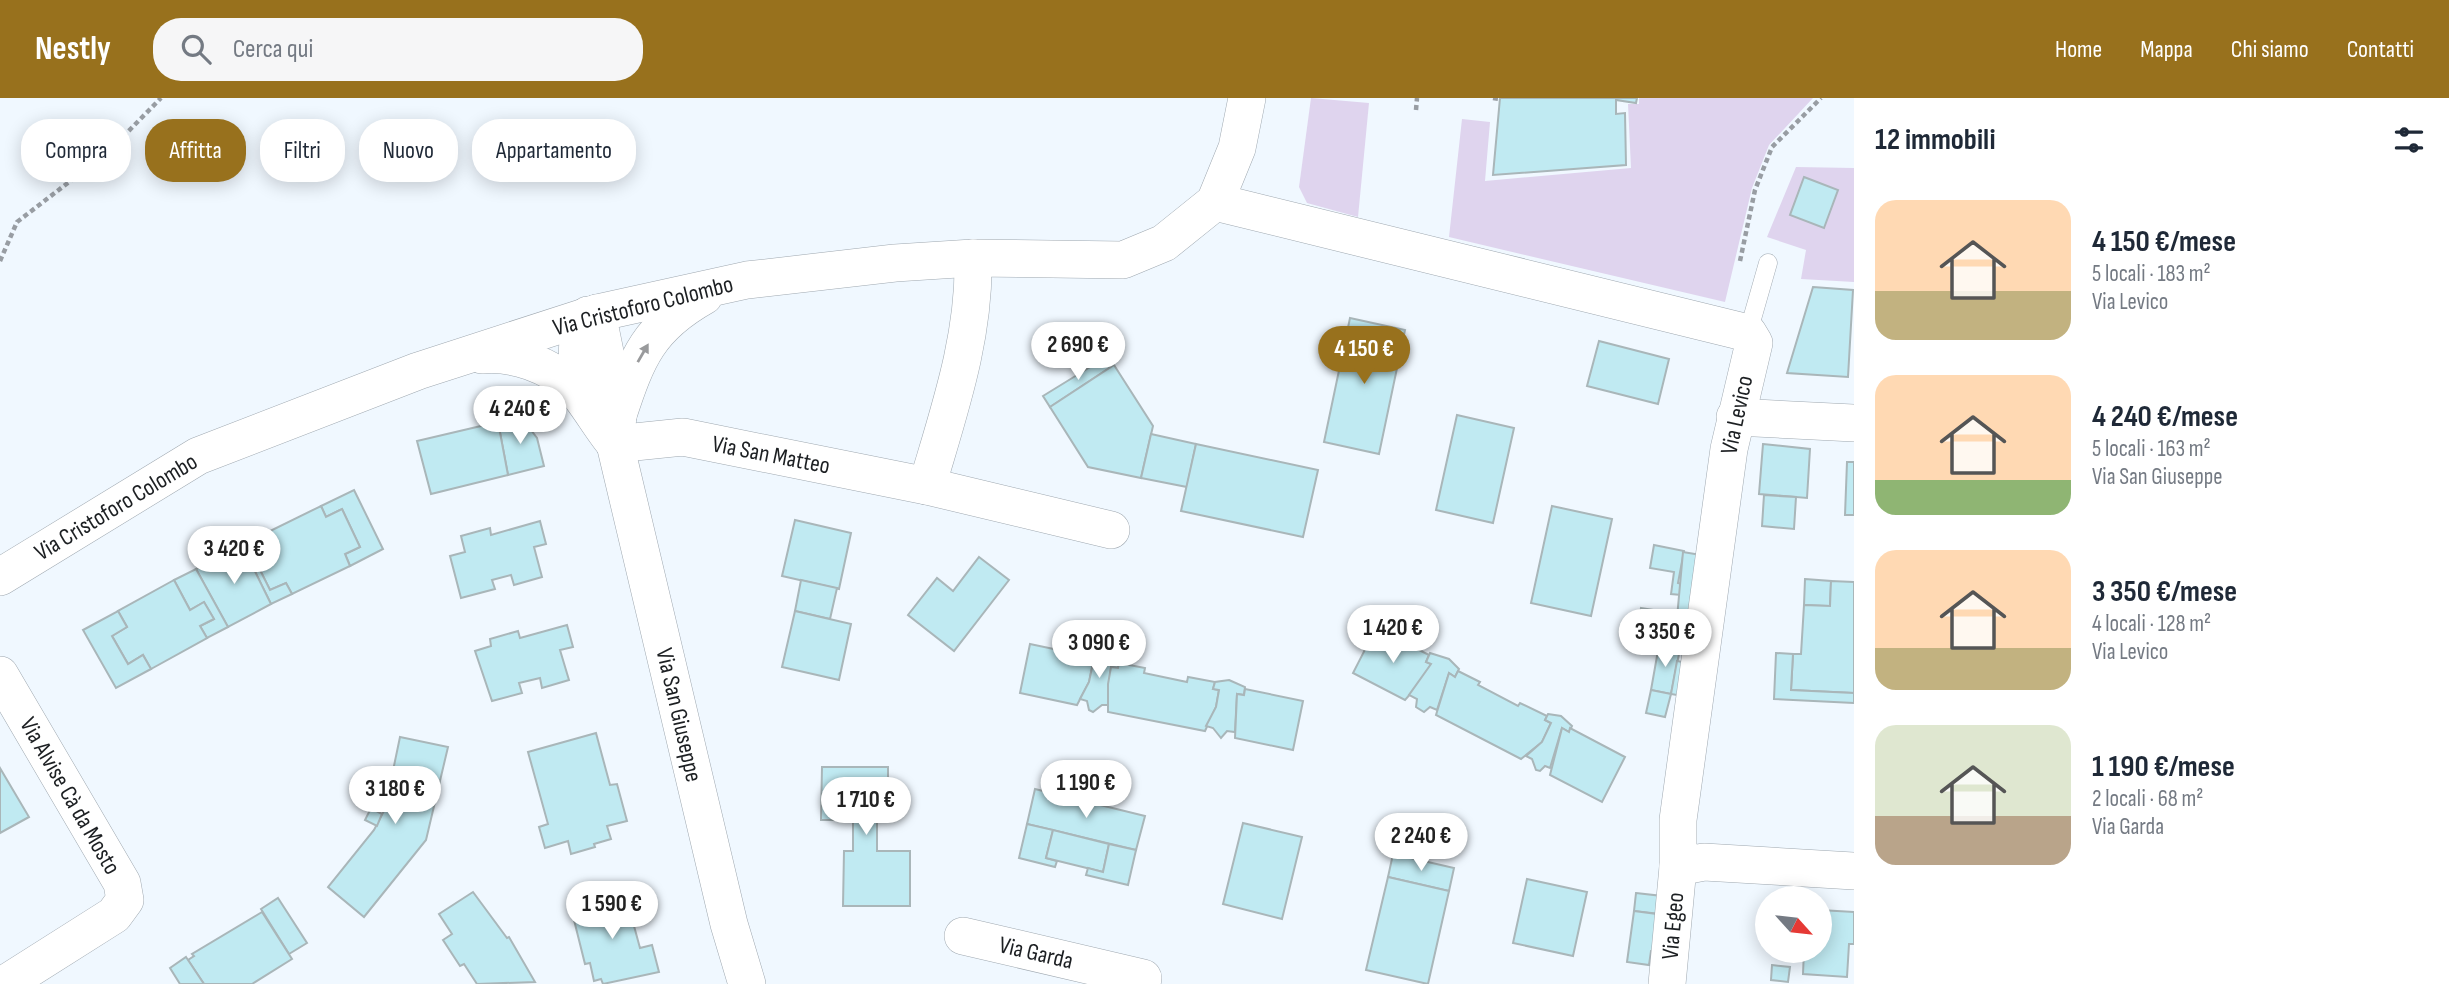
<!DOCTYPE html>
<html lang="it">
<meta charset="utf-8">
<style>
body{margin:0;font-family:"Sofia Sans Condensed",sans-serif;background:#f6f6f7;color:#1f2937;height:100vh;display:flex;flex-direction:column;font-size:26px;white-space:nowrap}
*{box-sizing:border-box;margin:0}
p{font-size:23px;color:#747a83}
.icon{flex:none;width:38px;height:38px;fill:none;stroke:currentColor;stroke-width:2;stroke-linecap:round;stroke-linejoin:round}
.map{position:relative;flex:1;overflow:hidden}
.drawer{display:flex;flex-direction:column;background:#fff;width:595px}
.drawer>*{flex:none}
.hud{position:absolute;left:21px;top:21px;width:665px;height:63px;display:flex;gap:14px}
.needle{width:46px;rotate:117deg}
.buttons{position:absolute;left:1755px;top:788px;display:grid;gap:14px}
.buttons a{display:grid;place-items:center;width:77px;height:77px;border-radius:50%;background:#fff;box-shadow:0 4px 18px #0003;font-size:35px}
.price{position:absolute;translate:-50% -60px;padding:0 16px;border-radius:24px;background:#fff;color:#222;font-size:23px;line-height:46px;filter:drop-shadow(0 2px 4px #0008)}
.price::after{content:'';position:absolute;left:50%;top:42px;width:21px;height:16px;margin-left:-10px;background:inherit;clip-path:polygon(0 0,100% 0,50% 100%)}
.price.on{background:#98711d;color:#fff}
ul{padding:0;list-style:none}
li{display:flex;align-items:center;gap:21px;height:175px;padding:0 21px}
li span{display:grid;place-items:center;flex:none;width:196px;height:140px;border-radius:21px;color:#555}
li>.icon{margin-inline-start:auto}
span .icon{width:84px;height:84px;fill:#fffc;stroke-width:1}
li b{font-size:30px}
h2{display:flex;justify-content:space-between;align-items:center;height:84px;padding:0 21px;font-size:30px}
.pill{padding:0 24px;border-radius:28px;background:#fff;box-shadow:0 4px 18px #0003;font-size:24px;line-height:63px}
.pill.on{background:#98711d;color:#fff}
header{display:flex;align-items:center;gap:42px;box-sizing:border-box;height:98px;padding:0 35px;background:#98711d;color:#fff}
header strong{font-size:33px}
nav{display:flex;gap:38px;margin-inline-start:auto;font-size:24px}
.search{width:490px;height:63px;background:#f6f6f7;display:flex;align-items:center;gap:18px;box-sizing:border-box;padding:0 24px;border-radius:28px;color:#747a83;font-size:26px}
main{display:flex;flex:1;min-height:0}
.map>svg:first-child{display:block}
.green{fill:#dfd4ee}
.building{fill:#c0eaf2;stroke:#a9b6b9;stroke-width:2}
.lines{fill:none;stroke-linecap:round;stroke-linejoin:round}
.lane-casing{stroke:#9fa8b0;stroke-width:19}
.street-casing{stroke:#9fa8b0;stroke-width:38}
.path{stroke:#989da3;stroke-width:4.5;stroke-dasharray:5 3.5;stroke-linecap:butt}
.lane{stroke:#fff;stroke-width:18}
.street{stroke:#fff;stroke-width:37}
.oneway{fill:#999a9c}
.labels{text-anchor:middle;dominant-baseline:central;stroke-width:7;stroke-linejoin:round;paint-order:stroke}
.street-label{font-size:24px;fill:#1c1f22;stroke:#fff}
</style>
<header>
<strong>Nestly</strong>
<div class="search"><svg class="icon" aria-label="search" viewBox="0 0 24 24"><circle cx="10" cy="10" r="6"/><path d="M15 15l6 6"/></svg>Cerca qui</div>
<nav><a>Home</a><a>Mappa</a><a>Chi siamo</a><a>Contatti</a></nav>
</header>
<main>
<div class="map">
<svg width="1854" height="886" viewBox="0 0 1854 886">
<rect width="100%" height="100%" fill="#f0f8ff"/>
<!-- green -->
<g class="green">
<path d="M1311 0 1369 5 1358 119 1307 105 1299 89Z"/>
<path d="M1639 0H1813L1769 47 1752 90 1725 204 1449 139 1462 21 1490 24 1485 83 1631 70 1628 6H1639Z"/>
<path d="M1796 69 1854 70V184L1801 181 1806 152 1767 139Z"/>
</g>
<!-- building -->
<g class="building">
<path d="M1637 0 1636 5 1616 2V16L1625 15 1626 67 1493 77 1500 0Z"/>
<path d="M1804 79 1838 92 1824 130 1790 117Z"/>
<path d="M1813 189 1853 192 1848 279 1787 275Z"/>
<path d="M1350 220 1405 232 1379 356 1324 344Z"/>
<path d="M1599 243 1669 261 1658 306 1587 288Z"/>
<path d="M1108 258 1114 267 1050 309 1043 298Z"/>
<path d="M1114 267 1153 328 1141 380 1088 369 1050 309Z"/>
<path d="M1457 317 1514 330 1493 425 1436 412Z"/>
<path d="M521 319 537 340 544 368 508 377 498 324Z"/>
<path d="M498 324 508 377 431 396 417 343Z"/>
<path d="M1151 336 1196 346 1187 389 1141 380Z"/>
<path d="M1196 346 1318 372 1303 439 1181 413Z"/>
<path d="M1763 346 1810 351 1807 400 1759 396Z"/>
<path d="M1847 364H1854V417H1845Z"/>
<path d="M354 392 383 451 350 468 345 456 360 449 342 411 326 419 321 408Z"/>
<path d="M1764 397 1796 399 1794 431 1762 428Z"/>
<path d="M321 408 326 419 342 411 360 449 345 456 350 468 292 496 286 485 270 492 252 456 268 448 262 437Z"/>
<path d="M1552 408 1612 421 1591 518 1531 505Z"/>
<path d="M795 422 851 435 839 491 782 478Z"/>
<path d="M540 423 546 446 534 449 542 479 514 487 511 477 492 482 495 491 461 500 450 458 465 454 461 438 490 430 491 437Z"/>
<path d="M262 437 268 448 252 456 270 492 286 485 292 496 271 506 242 447Z"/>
<path d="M242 447 271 506 228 529 196 471Z"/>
<path d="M1654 447 1684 453 1678 485 1682 486 1681 497 1671 496 1674 474 1650 470Z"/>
<path d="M1683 454 1707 458 1697 523 1677 520Z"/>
<path d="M979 459 1009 482 954 553 908 517 937 480 953 493Z"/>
<path d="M196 471 228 529 207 540 200 528 214 521 204 504 190 512 174 482Z"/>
<path d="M1805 481 1831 483 1830 508 1804 507Z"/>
<path d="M174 482 190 512 204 504 214 521 200 528 207 540 151 571 143 557 128 566 112 538 127 529 118 513Z"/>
<path d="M801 482 837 490 830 521 795 513Z"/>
<path d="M1831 483 1854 484V595L1791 592 1793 556H1801L1804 507 1830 508Z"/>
<path d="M1641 510 1660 513 1658 526 1639 523Z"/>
<path d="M118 513 127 529 112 538 128 566 143 557 151 571 116 590 83 532Z"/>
<path d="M795 513 851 526 839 582 782 569Z"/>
<path d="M567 527 573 549 560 552 569 582 542 590 540 580 519 585 522 595 492 603 475 553 491 548 490 541 518 533 520 540Z"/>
<path d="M1376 530 1429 557 1426 564 1431 566 1423 582 1405 602 1353 575Z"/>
<path d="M1030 546 1087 558 1086 564 1093 565 1089 584 1077 607 1020 595Z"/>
<path d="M1659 547 1680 551 1671 596 1651 592Z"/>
<path d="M1102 555 1120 563 1118 570 1111 569 1108 607H1102L1093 614 1089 612 1087 603 1080 601 1089 584 1093 565 1086 564 1087 556Z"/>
<path d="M1430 555 1449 561 1459 571 1455 579 1449 575 1437 612 1430 609 1424 614 1416 609 1417 601 1409 597 1431 566 1426 564Z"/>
<path d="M1776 555 1793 556 1791 592 1854 595V605L1774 601Z"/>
<path d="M1677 563 1688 565 1683 598 1671 596Z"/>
<path d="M1119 565 1145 570 1144 575 1187 584 1188 579 1215 584 1213 591 1219 592 1216 609 1205 633 1108 614V586L1111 569 1118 570Z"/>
<path d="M1458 573 1480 584 1478 587 1518 608 1520 605 1547 618 1545 622 1551 625 1542 644 1521 661 1436 617 1449 575 1455 579Z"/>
<path d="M1229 582 1245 589 1244 597 1237 596 1235 634 1227 633 1221 640 1213 630 1206 628 1216 609 1219 592 1213 591 1215 584Z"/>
<path d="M1245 591 1303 603 1293 652 1235 640 1237 596 1244 597Z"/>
<path d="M1651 592 1671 596 1665 619 1646 615Z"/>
<path d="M1548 616 1561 618 1572 628 1569 634 1562 630 1550 670 1545 668 1540 673 1536 672 1532 661 1526 658 1542 644 1551 625 1545 622Z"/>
<path d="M1562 630 1569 634 1570 630 1625 659 1602 704 1550 677Z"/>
<path d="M596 635 610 687 617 686 627 723 607 728 611 741 594 746 595 749 571 756 568 743 545 750 539 729 548 726 528 654Z"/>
<path d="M400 639 448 649 426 742 364 819 328 789 374 732 385 711Z"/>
<path d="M822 669H888V722H877V753H910V808H843L844 753H853V722H821Z"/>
<path d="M0 670 29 719 0 735Z"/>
<path d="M1035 691 1145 718 1136 752 1027 726Z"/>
<path d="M371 710 382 716 377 728 365 722Z"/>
<path d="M1243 725 1302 739 1282 821 1223 806Z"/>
<path d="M1027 726 1053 732 1046 760 1057 763 1055 769 1019 760Z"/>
<path d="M1053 732 1109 746 1103 774 1046 760Z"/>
<path d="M1109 746 1136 752 1128 787 1086 777 1088 770 1103 774Z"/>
<path d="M1393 756 1454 770 1449 793 1388 779Z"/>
<path d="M1388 779 1449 793 1428 886 1366 872Z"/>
<path d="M1527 781 1587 794 1573 858 1513 845Z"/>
<path d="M473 794 507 840 509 839 535 884 477 886 464 866 460 868 443 842 452 836 439 816Z"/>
<path d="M625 795 640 850 652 847 659 874 603 886 601 881 594 883 590 865 585 866 571 810Z"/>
<path d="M1636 795 1662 798 1660 816 1634 813Z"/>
<path d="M278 800 307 845 289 856 261 811Z"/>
<path d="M1820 812 1854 814V846H1849L1847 879 1803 876 1804 852H1820Z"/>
<path d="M1634 813 1672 818 1668 855 1651 853 1649 867 1627 864Z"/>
<path d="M262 814 292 861 252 886H204L188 862 194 858 192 856Z"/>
<path d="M186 859 204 886H180L170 870Z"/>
<path d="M1772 867 1790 869 1788 884 1771 882Z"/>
</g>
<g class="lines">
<!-- lane casing -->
<g class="lane-casing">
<path id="lane" d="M1748 235 1768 165"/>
</g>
<!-- street casing -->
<g class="street-casing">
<g id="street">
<path d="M1215 104 1748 235 1754 245 1729 351 1678 722V769L1704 764 1854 773"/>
<path d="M597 215 618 318 615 346 729 826 747 886"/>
<path d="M588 217C569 249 579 273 590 306"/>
<path d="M482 257C513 254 550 267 573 289 586 302 601 330 615 346"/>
<path d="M618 317C637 259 649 229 704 198"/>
<path d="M1735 319 1854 325"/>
<path d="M615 346 683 339 927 388 1111 432"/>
<path d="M927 388C949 313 975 239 973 160"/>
<path d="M0 479 198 358 418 273 597 215 747 182 895 165 973 160 1123 162 1164 145 1215 104 1237 50 1247 0"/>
<path d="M0 577 122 785 125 802 114 817 5 886"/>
<path d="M963 838 1143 880 1142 886"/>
<path d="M1667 886 1678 769"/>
</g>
</g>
<!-- path -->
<g class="path">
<path d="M1493 0 1500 1"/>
<path d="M1416 12 1417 0"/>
<path d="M0 163 17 124 108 54 161 0"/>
<path d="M1740 163 1755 92 1772 49 1821 0"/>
</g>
<!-- lane -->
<use href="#lane" class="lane"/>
<!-- street -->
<use href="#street" class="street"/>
</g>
<!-- one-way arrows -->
<defs><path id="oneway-solid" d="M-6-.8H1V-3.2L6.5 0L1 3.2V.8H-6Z" transform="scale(1.75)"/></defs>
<use class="oneway" href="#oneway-solid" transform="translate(643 255) rotate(-60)"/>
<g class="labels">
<!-- street labels -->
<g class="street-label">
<text transform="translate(643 208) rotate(-14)">Via Cristoforo Colombo</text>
<text transform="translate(1737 317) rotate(-78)">Via Levico</text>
<text transform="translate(771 357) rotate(11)">Via San Matteo</text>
<text transform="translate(116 409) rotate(-31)">Via Cristoforo Colombo</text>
<text transform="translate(679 617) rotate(77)">Via San Giuseppe</text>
<text transform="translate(70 698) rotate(60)">Via Alvise Cà da Mosto</text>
<text transform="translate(1673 828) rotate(-85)">Via Egeo</text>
<text transform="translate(1036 855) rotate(13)">Via Garda</text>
</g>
</g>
</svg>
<div class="buttons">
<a><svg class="needle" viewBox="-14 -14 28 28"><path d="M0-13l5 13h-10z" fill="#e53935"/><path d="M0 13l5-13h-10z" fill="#747a83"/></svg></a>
</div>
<b class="price" style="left:1078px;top:284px">2 690 €</b>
<b class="price on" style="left:1364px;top:288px">4 150 €</b>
<b class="price" style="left:520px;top:348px">4 240 €</b>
<b class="price" style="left:234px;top:488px">3 420 €</b>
<b class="price" style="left:1393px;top:567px">1 420 €</b>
<b class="price" style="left:1665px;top:571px">3 350 €</b>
<b class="price" style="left:1099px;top:582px">3 090 €</b>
<b class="price" style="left:1086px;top:722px">1 190 €</b>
<b class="price" style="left:395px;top:728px">3 180 €</b>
<b class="price" style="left:866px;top:739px">1 710 €</b>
<b class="price" style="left:1421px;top:775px">2 240 €</b>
<b class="price" style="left:612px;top:843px">1 590 €</b>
<div class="hud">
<a class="pill">Compra</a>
<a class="pill on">Affitta</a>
<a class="pill">Filtri</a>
<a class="pill">Nuovo</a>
<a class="pill">Appartamento</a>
</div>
</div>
<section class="drawer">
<h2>12 immobili<svg class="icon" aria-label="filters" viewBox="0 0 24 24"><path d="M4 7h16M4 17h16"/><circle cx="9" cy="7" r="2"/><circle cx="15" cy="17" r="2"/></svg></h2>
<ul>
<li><span style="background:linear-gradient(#ffd9b3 65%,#c2b280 0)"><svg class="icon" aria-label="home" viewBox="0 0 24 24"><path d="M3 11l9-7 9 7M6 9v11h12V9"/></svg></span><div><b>4 150 €/mese</b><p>5 locali · 183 m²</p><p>Via Levico</p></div></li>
<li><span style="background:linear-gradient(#ffd9b3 75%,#8fb573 0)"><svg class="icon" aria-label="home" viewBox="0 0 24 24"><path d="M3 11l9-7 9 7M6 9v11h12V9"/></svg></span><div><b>4 240 €/mese</b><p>5 locali · 163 m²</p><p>Via San Giuseppe</p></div></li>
<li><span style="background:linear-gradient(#ffd9b3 70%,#c2b280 0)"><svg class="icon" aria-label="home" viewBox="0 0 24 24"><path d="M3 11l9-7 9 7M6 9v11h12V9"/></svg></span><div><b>3 350 €/mese</b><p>4 locali · 128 m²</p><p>Via Levico</p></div></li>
<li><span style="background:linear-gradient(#dfe7d0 65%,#b9a48a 0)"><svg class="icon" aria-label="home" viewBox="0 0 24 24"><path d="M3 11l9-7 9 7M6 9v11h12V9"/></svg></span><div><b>1 190 €/mese</b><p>2 locali · 68 m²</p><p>Via Garda</p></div></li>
</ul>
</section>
</main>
